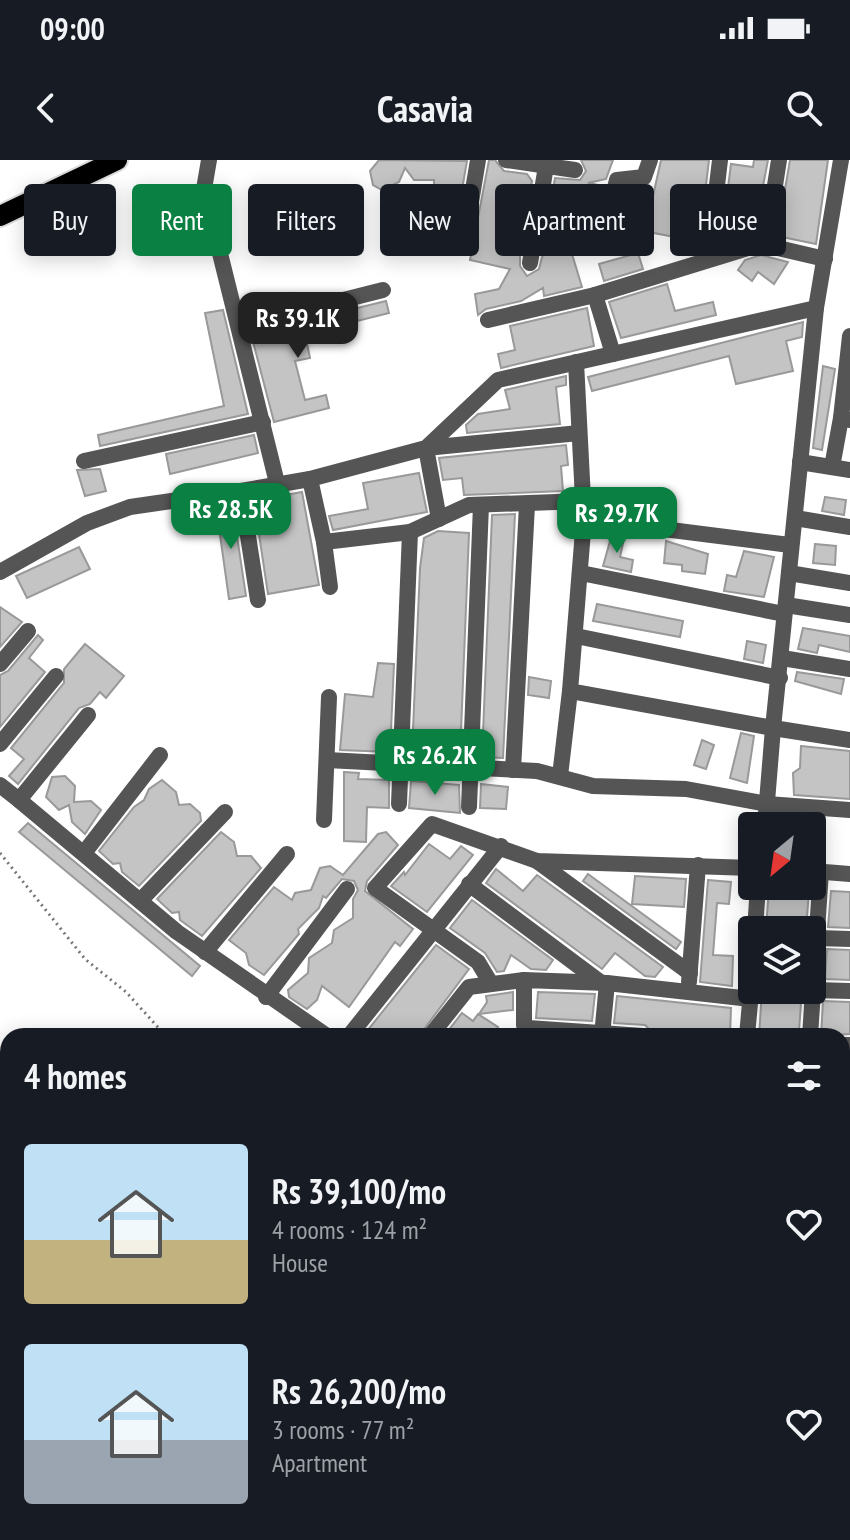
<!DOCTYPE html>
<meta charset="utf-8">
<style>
body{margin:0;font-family:"PT Sans Narrow",sans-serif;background:#242831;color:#f1f3f6;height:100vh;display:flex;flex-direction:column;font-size:30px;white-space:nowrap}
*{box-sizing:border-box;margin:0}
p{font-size:26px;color:#9ea1a6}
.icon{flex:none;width:44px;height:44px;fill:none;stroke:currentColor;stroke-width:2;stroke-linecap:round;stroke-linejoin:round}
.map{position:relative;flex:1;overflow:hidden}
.details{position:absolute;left:0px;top:868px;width:850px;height:512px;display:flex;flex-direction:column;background:#171b24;border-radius:24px 24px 0 0;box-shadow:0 4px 20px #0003}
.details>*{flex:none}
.hud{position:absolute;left:24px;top:24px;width:802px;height:72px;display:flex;gap:16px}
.needle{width:52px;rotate:209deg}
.buttons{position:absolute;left:738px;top:652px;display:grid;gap:16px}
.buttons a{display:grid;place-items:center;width:88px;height:88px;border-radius:8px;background:#171b24;box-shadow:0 4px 20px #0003;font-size:40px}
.price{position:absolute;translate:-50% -68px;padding:0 18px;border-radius:16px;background:#0b8043;color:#fff;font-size:26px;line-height:52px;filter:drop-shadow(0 2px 4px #0008)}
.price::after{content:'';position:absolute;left:50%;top:48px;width:24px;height:18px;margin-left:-12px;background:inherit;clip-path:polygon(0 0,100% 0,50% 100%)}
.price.selected{background:#222;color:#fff}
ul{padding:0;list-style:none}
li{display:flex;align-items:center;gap:24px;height:200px;padding:0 24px}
li span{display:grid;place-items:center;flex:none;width:224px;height:160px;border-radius:8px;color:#555}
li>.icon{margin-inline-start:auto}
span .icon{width:96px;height:96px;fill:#fffc;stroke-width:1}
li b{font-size:34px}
h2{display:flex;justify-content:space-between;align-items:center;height:96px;padding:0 24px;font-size:34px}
.chip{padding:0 28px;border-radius:8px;background:#171b24;box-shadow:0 4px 20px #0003;font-size:28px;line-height:72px}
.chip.selected{background:#0b8043;color:#fff}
.status{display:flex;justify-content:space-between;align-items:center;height:56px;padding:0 40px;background:#171b24;direction:ltr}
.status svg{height:22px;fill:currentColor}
header{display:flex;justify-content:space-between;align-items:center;height:104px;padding:0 24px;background:#171b24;font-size:36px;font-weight:600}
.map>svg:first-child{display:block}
.building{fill:#c4c4c4;stroke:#999;stroke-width:2}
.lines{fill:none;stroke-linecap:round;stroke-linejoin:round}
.major-casing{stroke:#dbdbdb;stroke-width:24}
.path{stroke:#777;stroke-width:3;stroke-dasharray:2 4;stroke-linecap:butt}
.minor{stroke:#555;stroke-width:16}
.major{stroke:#000;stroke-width:20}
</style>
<div class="status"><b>09:00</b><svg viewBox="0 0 49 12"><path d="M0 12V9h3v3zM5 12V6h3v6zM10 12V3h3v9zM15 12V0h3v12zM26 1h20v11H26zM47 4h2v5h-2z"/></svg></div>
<header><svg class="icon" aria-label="back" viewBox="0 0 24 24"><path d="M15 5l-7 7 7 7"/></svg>Casavia<svg class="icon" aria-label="search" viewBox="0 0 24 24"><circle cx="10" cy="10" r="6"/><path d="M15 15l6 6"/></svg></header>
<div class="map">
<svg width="850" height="1380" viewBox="0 0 850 1380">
<rect width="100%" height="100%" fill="#fff"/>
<!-- building -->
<g class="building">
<path d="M379 0 467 1 456 64 434 57V20H414L405 8 399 22 382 30 373 25 370 11Z"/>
<path d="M489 0H495L504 11 527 14 532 21 520 80V106L527 116 539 109 542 97 553 82 546 73 555 18 580 20 586 11 581 0H613L606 19 588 23 604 26 592 75 581 74 577 94H572L582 127 544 136 543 128 521 141 486 149 478 155 475 134 499 129 510 109 470 100Z"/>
<path d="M661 0H709L704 41 671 35 683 63 674 77 654 73 626 30 653 36Z"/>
<path d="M754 0H768L754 73 742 71 746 48 726 44 731 4 753 7Z"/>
<path d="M790 0H828L816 84 777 76Z"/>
<path d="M621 51H626L636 86 613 80Z"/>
<path d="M638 93 643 109 604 121 599 104Z"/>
<path d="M761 95 788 102 774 124 758 112 752 121 738 110 745 100Z"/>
<path d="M667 124 675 151 713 142 716 155 621 178 609 142Z"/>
<path d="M295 133 297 140 246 153 244 145Z"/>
<path d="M386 141 389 153 305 174 310 198 295 201 305 240 326 235 329 248 274 262 251 174Z"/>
<path d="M587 148 594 186 501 208 498 194 515 190 510 166Z"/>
<path d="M223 150 248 254 100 286 98 275 224 246 205 153Z"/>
<path d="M803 162 802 177 786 181 793 211 736 224 729 196 592 231 588 217Z"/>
<path d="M823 206 835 209 822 290 813 288Z"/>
<path d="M566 216V225L556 227 560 264 467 273 466 265 478 254 510 249 505 230Z"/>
<path d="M254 275 258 293 170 314 166 294Z"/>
<path d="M566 285 568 305 561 306 563 331 464 335 462 318 443 320 439 298Z"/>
<path d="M100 309 106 331 85 336 77 310Z"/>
<path d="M419 313 427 352 333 370 329 356 368 349 363 323Z"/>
<path d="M302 332 319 425 268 434 254 341Z"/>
<path d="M825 337 846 340 844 355 822 351Z"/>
<path d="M232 343 246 436 229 439 216 346Z"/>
<path d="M515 354 503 598 482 597 492 355Z"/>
<path d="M438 371 469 373 460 596 412 593 420 408 424 378Z"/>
<path d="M612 374 625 375 620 397 633 400 631 412 603 406Z"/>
<path d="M666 381 708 394 705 414 682 411V405L664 403Z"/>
<path d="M815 384 836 386 835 405 813 403Z"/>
<path d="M79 387 90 409 27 438 16 416Z"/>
<path d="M744 391 774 397 764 437 724 431 727 415 736 417Z"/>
<path d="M597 444 683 461 680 477 593 461Z"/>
<path d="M0 447 22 462 0 487Z"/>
<path d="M803 468 850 476V492L819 485 817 493 798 489Z"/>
<path d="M38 475 43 480 29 498 45 512 0 567V515L8 511Z"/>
<path d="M747 481 766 485 763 503 744 499Z"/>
<path d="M85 484 124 516 106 538 100 532 90 544 79 548 18 624 9 616 24 599 11 588 64 523V509Z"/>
<path d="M378 503 394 504 390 592 340 590 345 534 373 537Z"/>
<path d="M797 512 844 519 841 534 795 521Z"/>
<path d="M529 517 551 521 549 538 528 535Z"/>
<path d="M741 573 754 576 747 623 730 618Z"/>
<path d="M702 580 714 585 706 609 694 605Z"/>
<path d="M801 586 850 591V639L794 635 793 613 800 608Z"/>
<path d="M344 612 359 613 358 619 389 620V648L367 647 366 682 344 681Z"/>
<path d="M65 616 75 626 74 642 91 641 101 650 85 674 72 662 69 645 59 650 46 637 52 617Z"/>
<path d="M162 620 176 632 179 645 190 644 200 653 201 661 139 726 122 712 120 703 113 704 99 691 134 647 144 640 149 629Z"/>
<path d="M411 621 459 625 460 653 409 648Z"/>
<path d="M481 624 508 627 506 649 480 648Z"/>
<path d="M28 663 200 806 192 816 19 672Z"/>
<path d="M221 672 234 682 237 696H251L261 708 202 776 180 760 179 752 172 753 157 739Z"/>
<path d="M386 672 398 685 367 721 365 731 413 769 400 786 395 782 349 847 322 826 317 840 307 849 289 837 288 830 308 813 309 798 332 783 334 770 353 758V739L358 730 354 721 342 719 326 738 323 736 319 748 298 769 299 774 264 815 249 805 246 793 229 780 274 727 292 740 295 733 311 730 320 708 330 706 343 715 378 674Z"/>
<path d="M429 684 450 699 461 686 473 695 427 752 391 726 404 712 405 715Z"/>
<path d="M496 709 523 731 537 715 663 807 655 817 645 816 615 793 602 809 486 723Z"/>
<path d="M588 714 681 782 676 789 583 721Z"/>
<path d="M635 716 686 719 684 747 632 744Z"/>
<path d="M708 720 731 722 729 744 717 743 713 795 733 796 732 826 700 822Z"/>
<path d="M769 728 809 731 806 770 766 768Z"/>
<path d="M831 731 850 732V768L828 767Z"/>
<path d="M472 740 553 800 546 810 531 809 511 795 504 811 497 812 485 793 450 768Z"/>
<path d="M436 785 469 809 419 876H363Z"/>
<path d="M827 789 850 790V820L825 819Z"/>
<path d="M762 830H802L799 871 774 869 773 876H759Z"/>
<path d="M513 832V850L479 854 487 842 486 836Z"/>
<path d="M538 832 595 834 592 861 536 858Z"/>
<path d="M617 836 731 848 730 876 654 874 645 865 614 863Z"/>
<path d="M823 841 850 842V874L821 876Z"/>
<path d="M462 853 473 861 478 854 498 867 491 876H444Z"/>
</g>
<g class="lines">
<!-- major casing -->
<g class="major-casing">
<path id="major" d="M0 56 117 0"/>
</g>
<!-- path -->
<g class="path">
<path d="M0 693 85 799 126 832 166 876"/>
<path d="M711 1372 717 1380"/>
</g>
<!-- minor -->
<g class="minor">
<path d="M209 0 204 29 277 323"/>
<path d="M506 0 575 10"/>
<path d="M841 0 816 148 773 568 850 580"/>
<path d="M715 42 720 0"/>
<path d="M603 76 617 20 644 17 650 0"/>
<path d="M464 84 478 0"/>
<path d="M761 84 825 99"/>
<path d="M530 103 546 6"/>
<path d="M595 135 761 84 768 70 779 0"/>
<path d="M488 160 595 135 613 194"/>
<path d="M240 166 383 130"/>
<path d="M850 176 841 258 850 260"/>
<path d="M576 202 584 359 570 531 773 568 765 666"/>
<path d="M84 301 263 262"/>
<path d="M800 302 850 310"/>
<path d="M832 307 841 258"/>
<path d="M583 341 469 345 410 372 324 382 310 319 426 288 498 220 816 148"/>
<path d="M795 358 850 367"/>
<path d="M439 359 426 288 579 273"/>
<path d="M584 359 790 385"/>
<path d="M324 382 330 427"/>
<path d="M0 412 87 363 130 347 241 331"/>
<path d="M581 413 784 454"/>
<path d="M789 413 850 423"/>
<path d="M258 440 241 331 310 319"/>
<path d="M786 445 850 455"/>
<path d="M576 476 780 518"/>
<path d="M782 498 850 509"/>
<path d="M0 504 28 471"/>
<path d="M88 555 19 640 177 772 327 876"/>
<path d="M0 584 56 516"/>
<path d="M327 600 537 611 593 626 686 629 767 644 850 650"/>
<path d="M513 610 527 345"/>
<path d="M560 616 570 531"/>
<path d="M0 625 19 640"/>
<path d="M399 644 410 372"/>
<path d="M469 647 481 345"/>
<path d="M324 660 329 537"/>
<path d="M84 693 160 595"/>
<path d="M537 701 690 813"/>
<path d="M812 711 850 714"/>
<path d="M469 724 600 822"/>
<path d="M140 741 225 652"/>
<path d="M755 770 758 726"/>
<path d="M817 778 850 779"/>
<path d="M205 792 287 694"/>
<path d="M490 822 478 802 375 728 432 664 537 701 752 708"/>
<path d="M689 822 698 705"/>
<path d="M607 823 524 820V865L528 868 643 876"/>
<path d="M813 830 850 831"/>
<path d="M266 837 347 729"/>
<path d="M349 876 501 686"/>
<path d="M430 876 469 827 524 820"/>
<path d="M602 876 607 823 751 839"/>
<path d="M747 876 752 821"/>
<path d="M810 876 821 711"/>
<path d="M842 885H850"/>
<path d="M842 941H850"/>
<path d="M842 967H850"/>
<path d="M842 996 850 997"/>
<path d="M842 1162H850"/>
</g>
<!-- major -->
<use href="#major" class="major"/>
</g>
</svg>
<div class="buttons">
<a><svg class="needle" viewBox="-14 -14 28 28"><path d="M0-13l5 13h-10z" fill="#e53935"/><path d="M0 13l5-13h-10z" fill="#9ea1a6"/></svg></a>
<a><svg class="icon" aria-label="layers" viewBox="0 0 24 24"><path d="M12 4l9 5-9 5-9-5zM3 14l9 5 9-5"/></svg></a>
</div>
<b class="price selected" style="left:298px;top:200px">Rs 39.1K</b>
<b class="price" style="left:231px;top:391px">Rs 28.5K</b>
<b class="price" style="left:617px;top:395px">Rs 29.7K</b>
<b class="price" style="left:435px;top:637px">Rs 26.2K</b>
<div class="hud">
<a class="chip">Buy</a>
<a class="chip selected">Rent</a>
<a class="chip">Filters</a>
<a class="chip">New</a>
<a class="chip">Apartment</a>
<a class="chip">House</a>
</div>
<section class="details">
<h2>4 homes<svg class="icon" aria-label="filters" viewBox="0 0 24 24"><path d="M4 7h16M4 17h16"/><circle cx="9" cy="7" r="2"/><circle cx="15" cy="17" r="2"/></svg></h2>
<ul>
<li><span style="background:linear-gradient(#bfe0f5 60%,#c2b280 0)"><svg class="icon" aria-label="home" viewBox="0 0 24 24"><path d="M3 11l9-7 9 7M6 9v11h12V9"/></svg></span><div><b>Rs 39,100/mo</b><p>4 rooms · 124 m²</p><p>House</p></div><svg class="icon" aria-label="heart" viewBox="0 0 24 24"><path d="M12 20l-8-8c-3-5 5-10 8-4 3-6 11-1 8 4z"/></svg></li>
<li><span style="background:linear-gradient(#bfe0f5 60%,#9aa5b1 0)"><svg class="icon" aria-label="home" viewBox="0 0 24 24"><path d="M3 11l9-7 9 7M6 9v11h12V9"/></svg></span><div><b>Rs 26,200/mo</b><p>3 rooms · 77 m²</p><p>Apartment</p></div><svg class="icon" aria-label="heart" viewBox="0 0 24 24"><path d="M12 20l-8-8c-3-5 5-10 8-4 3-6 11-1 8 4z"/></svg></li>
</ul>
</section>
</div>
